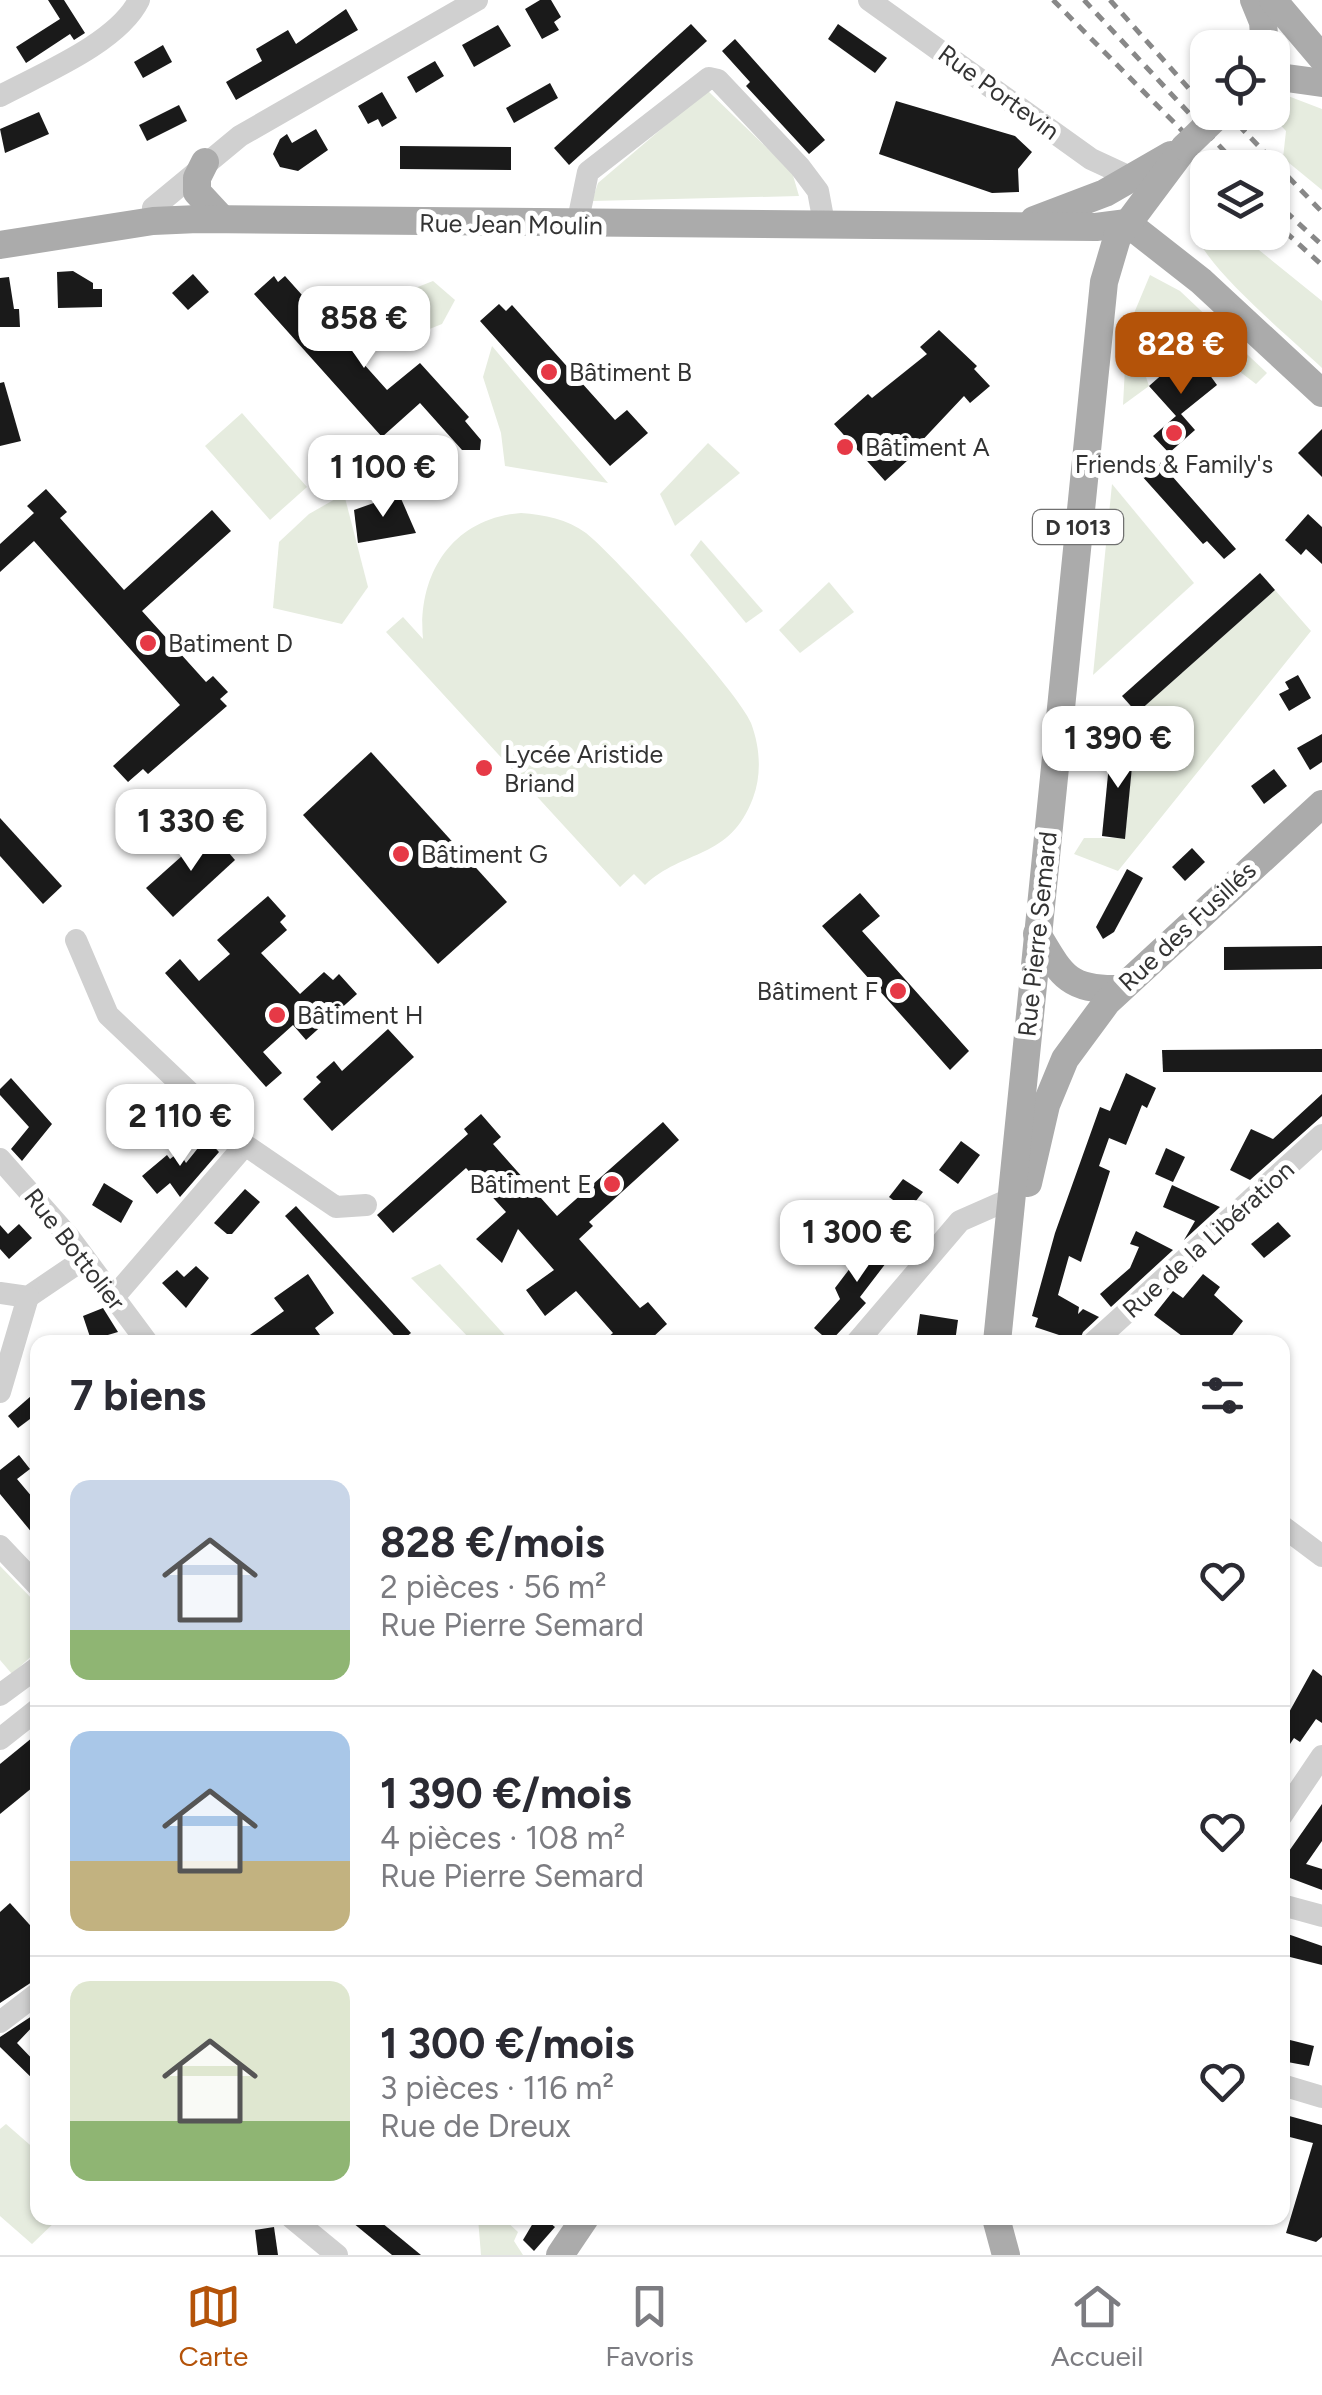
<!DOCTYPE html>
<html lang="fr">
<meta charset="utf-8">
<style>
body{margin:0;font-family:Figtree,sans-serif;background:#f2f2f3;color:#2b2b33;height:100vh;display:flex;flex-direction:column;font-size:38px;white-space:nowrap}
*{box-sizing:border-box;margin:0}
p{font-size:32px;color:#7c7c81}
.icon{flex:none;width:55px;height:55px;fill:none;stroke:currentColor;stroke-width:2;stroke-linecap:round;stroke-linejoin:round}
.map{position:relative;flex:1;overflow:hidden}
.panel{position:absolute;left:30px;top:1335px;width:1260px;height:890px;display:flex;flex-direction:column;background:#fff;border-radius:20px;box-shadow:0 2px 8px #0004}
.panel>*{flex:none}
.controls{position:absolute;left:1190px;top:30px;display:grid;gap:20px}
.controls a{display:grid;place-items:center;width:100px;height:100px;border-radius:20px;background:#fff;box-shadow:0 2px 8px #0004;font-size:50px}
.price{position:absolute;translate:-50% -85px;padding:0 22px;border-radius:20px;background:#fff;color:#222;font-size:32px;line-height:65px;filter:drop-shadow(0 2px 5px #0008)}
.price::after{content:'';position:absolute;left:50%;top:60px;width:30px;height:22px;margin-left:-15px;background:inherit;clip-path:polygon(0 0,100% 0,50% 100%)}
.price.on{background:#b45309;color:#fff}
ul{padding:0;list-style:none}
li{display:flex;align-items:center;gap:30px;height:250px;padding:0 40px}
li+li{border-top:2px solid #e1e1e2}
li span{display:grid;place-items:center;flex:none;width:280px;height:200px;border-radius:20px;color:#555}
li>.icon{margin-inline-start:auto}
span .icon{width:120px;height:120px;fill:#fffc;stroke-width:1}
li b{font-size:42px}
h2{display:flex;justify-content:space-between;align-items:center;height:120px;padding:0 40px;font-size:42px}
.tabs{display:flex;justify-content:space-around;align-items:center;height:140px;border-top:2px solid #e1e1e2;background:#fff;font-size:28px;color:#7c7c81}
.tabs a{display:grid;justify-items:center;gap:5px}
.tabs .on{color:#b45309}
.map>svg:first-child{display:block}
.green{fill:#e6ecdf}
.building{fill:#1a1a1a}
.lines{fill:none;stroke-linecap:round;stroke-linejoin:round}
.minor{stroke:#d0d0d0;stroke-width:22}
.major{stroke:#ababab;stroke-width:28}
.rail{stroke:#888;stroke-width:5;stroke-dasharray:10 8;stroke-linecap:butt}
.major-bridge{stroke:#ababab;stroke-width:28}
.poi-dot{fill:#e63946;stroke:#fff;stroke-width:4}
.labels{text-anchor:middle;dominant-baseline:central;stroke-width:10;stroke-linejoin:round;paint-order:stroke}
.shield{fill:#fff;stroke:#707070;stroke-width:2.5}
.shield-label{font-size:22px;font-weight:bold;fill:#333}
.street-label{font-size:25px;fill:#333;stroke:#fff}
.poi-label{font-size:25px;fill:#333;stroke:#fff;text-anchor:start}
</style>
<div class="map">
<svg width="1322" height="2255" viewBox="0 0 1322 2255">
<rect width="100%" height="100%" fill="#fff"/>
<!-- green -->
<g class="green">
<path d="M707 90 792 172 799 196 592 201 598 183Z"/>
<path d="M1288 96 1322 109V190L1283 158 1286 131 1269 113 1277 97Z"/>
<path d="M1206 177 1208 232 1238 233 1322 301V368C1289 336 1206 269 1193 229 1187 210 1195 191 1206 177Z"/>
<path d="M1150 275 1180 291 1267 373 1256 384 1163 313 1133 338 1149 386 1123 405 1127 330Z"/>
<path d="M433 281 455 300 442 324 412 336 392 321 395 296Z"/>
<path d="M492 346 608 483 505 466 501 433 483 377Z"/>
<path d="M242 413 307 487 270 520 205 446Z"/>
<path d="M708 443 740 473 675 526 660 494Z"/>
<path d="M1112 484 1194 583 1093 675Z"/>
<path d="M344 494 368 587 342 624 273 608 279 542 309 514Z"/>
<path d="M521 513C545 515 567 519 586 533 614 555 740 694 751 723 760 747 762 774 753 798 730 860 683 849 645 885L634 874 620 887 386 632 403 617 423 639C417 575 452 518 521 513Z"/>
<path d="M701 540 763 611 746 623 690 555Z"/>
<path d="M829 582 854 612 800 653 779 630Z"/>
<path d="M1275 590 1311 631 1118 871 1074 854 1084 838H1125L1137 713Z"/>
<path d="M440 1264 511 1342H473L411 1278Z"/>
<path d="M0 1566 38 1605 37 1651 12 1674 0 1660Z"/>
<path d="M6 2124 37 2151 38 2218H59L32 2244 0 2216V2129Z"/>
<path d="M478 2218H503L518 2232 514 2241 523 2255H481Z"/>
</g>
<!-- building -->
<g class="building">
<path d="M48 0H64L85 33 74 40 70 34 26 63 16 47 60 19Z"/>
<path d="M540 0H551L561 17 554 22 559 30 542 39 525 9Z"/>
<path d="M346 9 358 30 236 100 226 82 262 61 256 49 288 30 296 44Z"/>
<path d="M691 24 707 41 569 165 554 148Z"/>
<path d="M838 24 887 58 875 73 828 39Z"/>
<path d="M498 25 511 46 474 67 462 45Z"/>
<path d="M735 39 825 140 809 154 746 86 750 82 722 51Z"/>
<path d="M163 45 172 62 143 78 134 62Z"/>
<path d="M435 61 444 76 416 93 407 77Z"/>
<path d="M550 83 558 98 514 123 506 108Z"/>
<path d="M382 92 397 118 382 127 378 119 368 124 358 106Z"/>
<path d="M896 101 1015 136 1032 152 1018 169 1019 192 992 193 879 154Z"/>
<path d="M179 105 187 121 147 141 139 125Z"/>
<path d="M39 112 49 134 5 153 0 129Z"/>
<path d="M316 129 328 150 298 171 280 167 273 154 280 139 287 134 292 143Z"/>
<path d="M400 146 511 147V170L400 169Z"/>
<path d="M73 271 93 283V289H102V307L58 308 57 272Z"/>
<path d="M193 274 209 292 188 310 172 293Z"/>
<path d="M274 276 278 282 285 276 387 390 420 363 469 417 465 421 481 440 480 450H462L420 403 382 437 254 294Z"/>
<path d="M9 277 14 309H19L20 327H0V278Z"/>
<path d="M499 304 506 311 512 305 615 420 627 410 648 433 610 466 480 321Z"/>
<path d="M939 330 977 366 974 369 990 386 970 403 964 396 916 447 919 450 885 481 834 424 868 394 872 398 927 354 920 347Z"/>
<path d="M1191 349 1217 385 1181 414 1195 430 1169 453 1153 436 1176 416 1149 386Z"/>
<path d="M4 382 21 441 0 446V383Z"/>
<path d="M1322 429V477L1298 453Z"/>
<path d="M1158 460 1236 549 1224 559 1207 541 1203 544 1141 475Z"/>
<path d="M46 489 67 512 60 518 124 590 212 510 231 531 142 611 206 682 213 676 228 692 220 699 227 706 148 774 143 769 128 782 113 766 180 705 34 541 0 572V544L34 513 27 506Z"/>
<path d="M399 494 416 533 358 543 354 510Z"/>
<path d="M1308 514 1322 527V564L1306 549 1301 555 1285 540Z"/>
<path d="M1260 573 1275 590 1137 713 1122 696Z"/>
<path d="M1298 675 1311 698 1289 711 1279 694 1289 689 1285 682Z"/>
<path d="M1322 734V762L1310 770 1297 748Z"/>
<path d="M1111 744 1134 746 1125 839 1102 836Z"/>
<path d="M371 752 507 902 438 964 303 815Z"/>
<path d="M1274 769 1287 786 1264 804 1251 786Z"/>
<path d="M0 818 62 886 43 904 0 856Z"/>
<path d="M210 831 235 860 173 917 146 888Z"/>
<path d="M1192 848 1205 862 1185 881 1172 867Z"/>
<path d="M1127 869 1143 878 1114 932 1103 939 1096 927Z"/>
<path d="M860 893 880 916 862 931 969 1051 950 1070 822 926Z"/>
<path d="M268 896 286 916 280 922 287 930 261 953 300 994 324 972 333 980 339 974 357 994 306 1040 293 1025 263 1052 282 1073 266 1087 165 973 180 959 199 981 230 954 217 940Z"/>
<path d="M1322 946V969L1224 970V947Z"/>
<path d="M388 1029 414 1057 332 1131 303 1099 321 1082 316 1077 334 1061 342 1071Z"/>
<path d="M1322 1049V1072H1163L1162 1050Z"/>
<path d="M1126 1073 1156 1088 1147 1108 1142 1105 1126 1145 1109 1138 1099 1166 1110 1171 1081 1262 1069 1256 1058 1295 1079 1307 1078 1314 1083 1309 1099 1317 1083 1332 1079 1342H1060L1065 1337 1035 1327 1038 1318 1032 1316 1055 1233 1100 1107 1110 1111Z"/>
<path d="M11 1078 52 1124 22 1161 11 1149 29 1127 0 1095V1089Z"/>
<path d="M1322 1094V1116L1250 1180 1230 1170 1251 1129 1273 1139Z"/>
<path d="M481 1114 501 1137 493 1144 557 1216 663 1122 679 1140 589 1222 593 1226 579 1239 640 1308 648 1302 667 1324 652 1338 649 1335 640 1342H602L613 1333 576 1291 545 1316 526 1290 554 1270 518 1229 502 1263 476 1239 506 1212 466 1168 393 1233 377 1215 468 1134 464 1129Z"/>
<path d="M206 1138 219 1152 180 1197 170 1183 157 1194 142 1176 167 1155 170 1159 179 1152 186 1163Z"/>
<path d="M961 1141 980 1155 958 1184 939 1170Z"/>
<path d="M1166 1148 1185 1157 1173 1182 1155 1174Z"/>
<path d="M903 1179 923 1192 908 1211 889 1197Z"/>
<path d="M104 1183 133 1201 121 1223 92 1205Z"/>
<path d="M1172 1185 1220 1207 1184 1240 1195 1221 1163 1207Z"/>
<path d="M245 1189 260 1202 232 1234H227L214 1223Z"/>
<path d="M296 1206 411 1333 400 1342 285 1216Z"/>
<path d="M1278 1222 1291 1236 1264 1258 1251 1244Z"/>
<path d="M19 1224 32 1238 9 1259 0 1249V1225L8 1234Z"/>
<path d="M879 1230 899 1246 860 1297 866 1303 830 1342 814 1328 840 1299 835 1288Z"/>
<path d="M1136 1231 1173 1250 1111 1307 1100 1294 1130 1268 1139 1247 1130 1244Z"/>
<path d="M196 1266 209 1278 186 1308 162 1283 177 1270 184 1277Z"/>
<path d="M308 1274 334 1313 315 1328 325 1342H240L284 1311 274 1298Z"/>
<path d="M1203 1274 1220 1287 1214 1295 1243 1321 1227 1342H1190L1154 1315 1173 1291 1183 1298Z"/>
<path d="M103 1308 118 1332 91 1340 83 1316Z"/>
<path d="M920 1314 958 1320 955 1342H916Z"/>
<path d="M38 1390V1413L18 1428 8 1416Z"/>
<path d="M19 1455 30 1469 17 1479 38 1504V1540L0 1494V1470Z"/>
<path d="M1313 1669 1322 1676V1723L1316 1719 1300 1742 1294 1738 1282 1756V1725Z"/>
<path d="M38 1733V1783L0 1814V1764Z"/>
<path d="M1322 1804V1841L1306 1864 1322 1869V1890L1282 1875V1861Z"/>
<path d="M10 1903 38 1934V1978L0 2003V1912Z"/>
<path d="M1282 1932 1322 1946V1965L1282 1955Z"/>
<path d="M38 2012V2021L17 2043 38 2065V2084L0 2047V2037Z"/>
<path d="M1282 2038 1314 2046 1309 2066 1282 2061Z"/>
<path d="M1282 2114 1322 2125V2237L1316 2242 1286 2233 1313 2143 1282 2135Z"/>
<path d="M347 2218H376L421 2255H392Z"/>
<path d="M536 2218H544L555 2227 534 2251 523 2240Z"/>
<path d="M274 2227 278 2255H258L255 2230Z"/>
</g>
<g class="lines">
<!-- minor -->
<g class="minor">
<path d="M869 0 1091 159 1132 178"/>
<path d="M0 96C41 74 118 43 139 0"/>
<path d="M153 221V208L240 136 477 0"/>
<path d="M577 225 588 172 709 78 718 80 800 167 818 191 824 223"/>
<path d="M76 940 108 1015 245 1145 114 1297"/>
<path d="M245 1145 336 1207 366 1205"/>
<path d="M0 1159 69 1237 147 1342"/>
<path d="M0 1293 28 1297 84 1259"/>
<path d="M857 1342 960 1221 1010 1199"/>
<path d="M1094 1342 1322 1135"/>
<path d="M0 1392 28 1297"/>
<path d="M1282 1526 1322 1556"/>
<path d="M0 1546 38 1586"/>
<path d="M0 1695 38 1667"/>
<path d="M0 1739 38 1709"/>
<path d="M1282 1815 1322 1756"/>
<path d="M1282 1905 1322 1916"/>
<path d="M0 2022 38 1993"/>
<path d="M1282 2085 1322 2097"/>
<path d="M292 2218 337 2255"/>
</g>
<!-- major -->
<g class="major">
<path d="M1254 0 1263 22 1265 48"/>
<path d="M1273 0 1322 58"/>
<path d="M1272 76 1322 83"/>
<path d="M205 162 197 178V192L222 219"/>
<path d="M1034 220 1105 193 1171 155"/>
<path d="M1127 223 1201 281 1322 393"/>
<path d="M0 245 153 221 198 219 1096 227 1127 223"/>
<path d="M1037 934C1061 974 1067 990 1117 989"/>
<path d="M1028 1183 1046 1105 1065 1059 1107 1002 1322 804"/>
<path d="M997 1342 1104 282 1117 238 1185 147"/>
<path d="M996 2218 1006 2255"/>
<path d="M560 2255 585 2218"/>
</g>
<!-- rail -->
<g class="rail">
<path d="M1053 0 1219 168"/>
<path d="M1084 0 1240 168"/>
<path d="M1110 0 1208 110"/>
<path d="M1226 112 1322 212"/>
<path d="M1272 199 1322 245"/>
<path d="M1272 220 1322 265"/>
</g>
<!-- major-bridge -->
<path class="major-bridge" d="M1185 147 1221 112"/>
</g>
<!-- markers -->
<g class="poi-dot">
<circle cx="549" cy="372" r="10"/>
<circle cx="1174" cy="433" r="10"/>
<circle cx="845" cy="447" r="10"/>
<circle cx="148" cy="643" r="10"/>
<circle cx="484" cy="768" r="10"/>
<circle cx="401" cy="854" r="10"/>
<circle cx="898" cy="991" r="10"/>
<circle cx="277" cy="1015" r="10"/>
<circle cx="612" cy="1184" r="10"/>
</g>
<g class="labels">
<!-- shield labels -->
<rect class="shield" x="1033" y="510" width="90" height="34" rx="8"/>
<g class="shield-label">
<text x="1078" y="527">D 1013</text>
</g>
<!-- street labels -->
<g class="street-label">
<text transform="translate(999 92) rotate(36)">Rue Portevin</text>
<text transform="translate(511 224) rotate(1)">Rue Jean Moulin</text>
<text transform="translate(1187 926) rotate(-43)">Rue des Fusillés</text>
<text transform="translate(1037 934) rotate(-84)">Rue Pierre Semard</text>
<text transform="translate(1208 1239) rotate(-42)">Rue de la Libération</text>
<text transform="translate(75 1249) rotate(52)">Rue Bottolier</text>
</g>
<!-- poi labels -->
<g class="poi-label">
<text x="569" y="372">Bâtiment B</text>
<text x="865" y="447">Bâtiment A</text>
<text x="1174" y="464" text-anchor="middle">Friends &amp; Family's</text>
<text x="168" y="643">Batiment D</text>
<text x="504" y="754">Lycée Aristide<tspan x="504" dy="29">Briand</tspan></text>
<text x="421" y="854">Bâtiment G</text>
<text x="878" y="991" text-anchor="end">Bâtiment F</text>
<text x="297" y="1015">Bâtiment H</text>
<text x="592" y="1184" text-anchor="end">Bâtiment E</text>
</g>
</g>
</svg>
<div class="controls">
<a><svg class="icon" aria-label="locate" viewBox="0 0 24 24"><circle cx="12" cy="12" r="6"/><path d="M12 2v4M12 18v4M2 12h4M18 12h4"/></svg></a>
<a><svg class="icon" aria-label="layers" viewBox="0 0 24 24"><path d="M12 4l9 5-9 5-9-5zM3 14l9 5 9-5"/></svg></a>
</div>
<b class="price" style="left:364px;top:371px">858 €</b>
<b class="price on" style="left:1181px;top:397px">828 €</b>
<b class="price" style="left:383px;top:520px">1 100 €</b>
<b class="price" style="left:1118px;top:791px">1 390 €</b>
<b class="price" style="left:191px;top:874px">1 330 €</b>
<b class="price" style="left:180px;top:1169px">2 110 €</b>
<b class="price" style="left:857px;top:1285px">1 300 €</b>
<section class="panel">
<h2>7 biens<svg class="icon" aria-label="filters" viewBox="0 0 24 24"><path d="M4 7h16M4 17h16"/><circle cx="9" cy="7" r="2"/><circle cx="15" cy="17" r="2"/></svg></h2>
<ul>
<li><span style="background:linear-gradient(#c9d6e8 75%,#8fb573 0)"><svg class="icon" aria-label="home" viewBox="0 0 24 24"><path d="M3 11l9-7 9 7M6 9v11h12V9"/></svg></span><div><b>828 €/mois</b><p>2 pièces · 56 m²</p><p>Rue Pierre Semard</p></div><svg class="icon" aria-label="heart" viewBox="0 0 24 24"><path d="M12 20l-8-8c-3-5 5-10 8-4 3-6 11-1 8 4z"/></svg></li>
<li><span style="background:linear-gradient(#a9c7e8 65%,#c2b280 0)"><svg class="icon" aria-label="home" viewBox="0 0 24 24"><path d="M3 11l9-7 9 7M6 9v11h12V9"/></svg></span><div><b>1 390 €/mois</b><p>4 pièces · 108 m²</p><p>Rue Pierre Semard</p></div><svg class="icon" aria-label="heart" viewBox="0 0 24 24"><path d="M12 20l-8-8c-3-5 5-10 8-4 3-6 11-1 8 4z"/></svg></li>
<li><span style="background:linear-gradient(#dfe7d0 70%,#8fb573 0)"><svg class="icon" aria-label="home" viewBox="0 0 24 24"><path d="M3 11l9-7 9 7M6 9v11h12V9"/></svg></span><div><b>1 300 €/mois</b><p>3 pièces · 116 m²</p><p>Rue de Dreux</p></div><svg class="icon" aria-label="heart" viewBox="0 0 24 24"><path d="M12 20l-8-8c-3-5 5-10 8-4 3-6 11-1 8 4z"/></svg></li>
</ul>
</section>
</div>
<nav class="tabs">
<a class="on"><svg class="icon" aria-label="map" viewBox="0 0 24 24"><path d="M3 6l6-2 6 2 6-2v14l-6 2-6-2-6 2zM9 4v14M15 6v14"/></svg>Carte</a>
<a><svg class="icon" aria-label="saved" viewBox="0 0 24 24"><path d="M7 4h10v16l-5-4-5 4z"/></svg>Favoris</a>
<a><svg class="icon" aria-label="home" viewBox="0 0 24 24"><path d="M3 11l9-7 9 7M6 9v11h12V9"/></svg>Accueil</a>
</nav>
